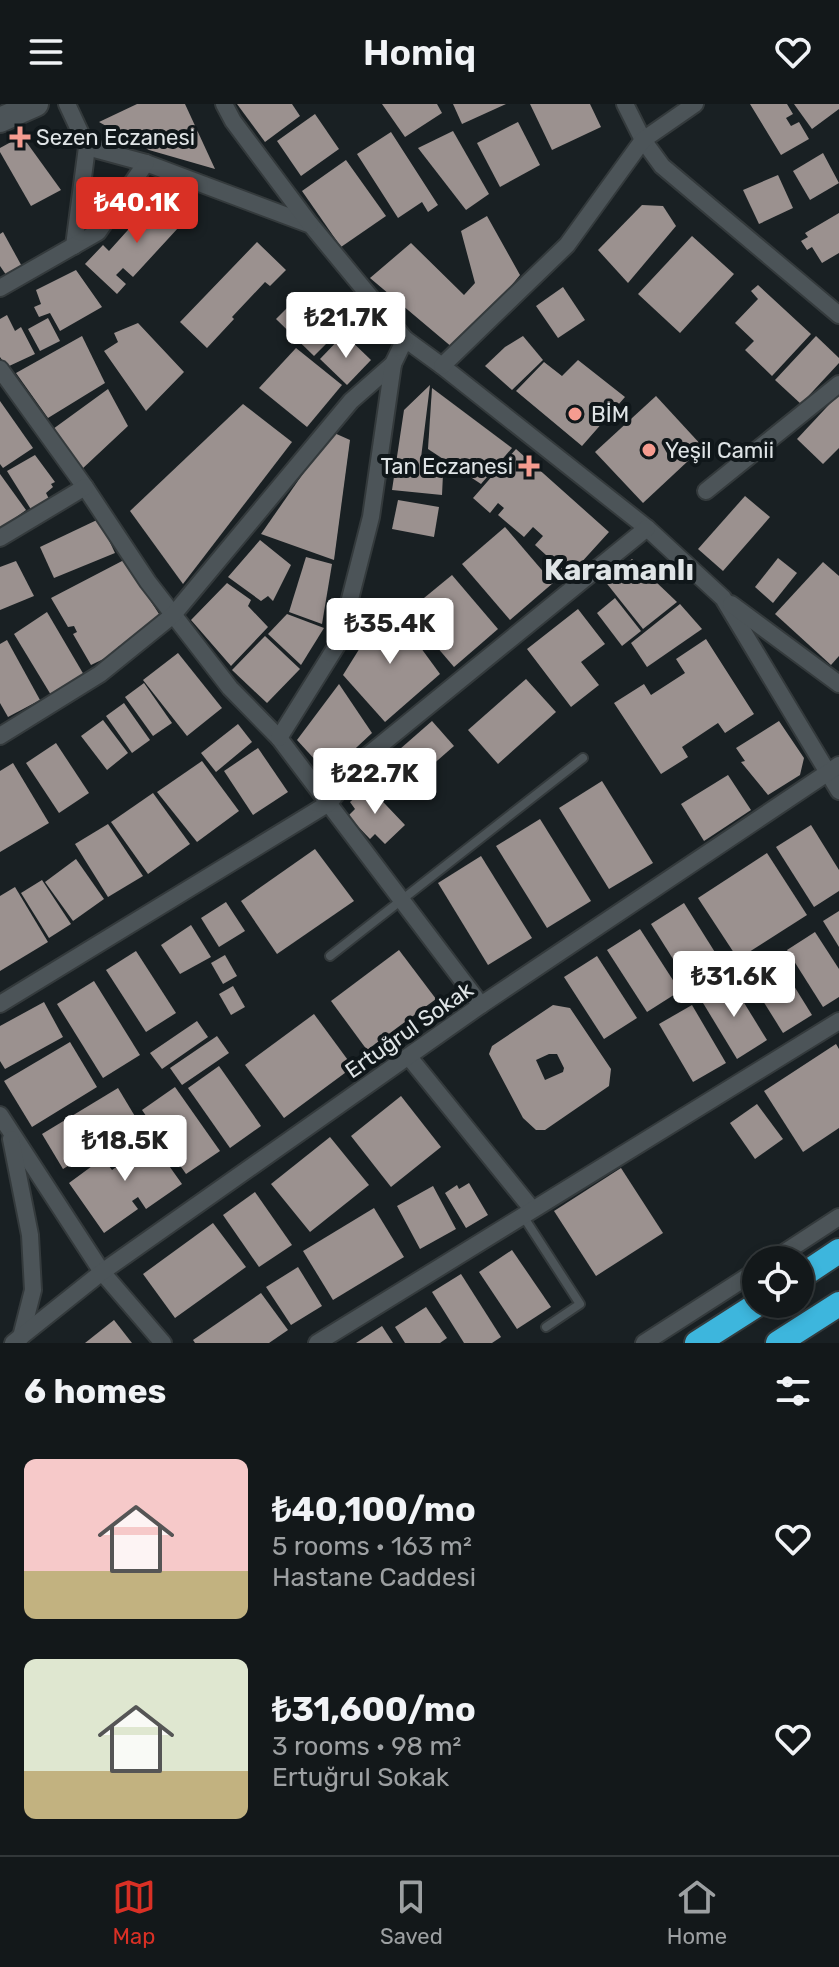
<!DOCTYPE html>
<meta charset="utf-8">
<style>
body{margin:0;font-family:Rubik,sans-serif;background:#1c2123;color:#f1f3f6;height:100vh;display:flex;flex-direction:column;font-size:30px;white-space:nowrap}
*{box-sizing:border-box;margin:0}
p{font-size:26px;color:#9da0a2}
.icon{flex:none;width:44px;height:44px;fill:none;stroke:currentColor;stroke-width:2;stroke-linecap:round;stroke-linejoin:round}
.map{position:relative;height:1239px;overflow:hidden}
.side{display:flex;flex-direction:column;background:#13181a;flex:1}
.side>*{flex:none}
.controls{position:absolute;left:742px;top:1142px;display:grid;gap:16px}
.controls a{display:grid;place-items:center;width:72px;height:72px;border-radius:50%;background:#13181a;box-shadow:0 4px 12px #0003,0 0 0 2px #323739;font-size:40px}
.price{position:absolute;translate:-50% -68px;padding:0 18px;border-radius:8px;background:#fff;color:#222;font-size:26px;line-height:52px;filter:drop-shadow(0 2px 4px #0008)}
.price::after{content:'';position:absolute;left:50%;top:48px;width:24px;height:18px;margin-left:-12px;background:inherit;clip-path:polygon(0 0,100% 0,50% 100%)}
.price.active{background:#d93025;color:#fff}
ul{padding:0;list-style:none}
li{display:flex;align-items:center;gap:24px;height:200px;padding:0 24px}
li span{display:grid;place-items:center;flex:none;width:224px;height:160px;border-radius:12px;color:#555}
li>.icon{margin-inline-start:auto}
span .icon{width:96px;height:96px;fill:#fffc;stroke-width:1}
li b{font-size:34px}
h2{display:flex;justify-content:space-between;align-items:center;height:96px;padding:0 24px;font-size:34px}
header{display:flex;justify-content:space-between;align-items:center;height:104px;padding:0 24px;background:#13181a;font-size:36px;font-weight:600}
.dock{display:flex;justify-content:space-around;align-items:center;height:112px;border-top:2px solid #323739;background:#13181a;font-size:22px;color:#9da0a2}
.dock a{display:grid;justify-items:center;gap:4px}
.dock .active{color:#d93025}
.map>svg:first-child{display:block}
.building{fill:#9b918f;fill-rule:evenodd}
.lines{fill:none;stroke-linecap:round;stroke-linejoin:round}
.lane-casing{stroke:#343a3c;stroke-width:12}
.street-casing{stroke:#343a3c;stroke-width:20}
.secondary-casing{stroke:#343a3c;stroke-width:28}
.highway-casing{stroke:#343a3c;stroke-width:28}
.lane{stroke:#4c5458;stroke-width:8}
.street{stroke:#4c5458;stroke-width:16}
.secondary{stroke:#4c5458;stroke-width:24}
.highway{stroke:#3db6dd;stroke-width:24}
.poi-dot{fill:#f59c90;stroke:#10171a;stroke-width:3}
.labels{text-anchor:middle;dominant-baseline:central;stroke-width:8;stroke-linejoin:round;paint-order:stroke}
.poi-label{font-size:22px;fill:#dfe4e6;stroke:#10171a;text-anchor:start}
.street-label{font-size:22px;fill:#dfe4e6;stroke:#10171a}
.district-label{font-size:30px;font-weight:bold;fill:#dfe4e6;stroke:#10171a}
</style>
<header><svg class="icon" aria-label="menu" viewBox="0 0 24 24"><path d="M4 6h16M4 12h16M4 18h16"/></svg>Homiq<svg class="icon" aria-label="heart" viewBox="0 0 24 24"><path d="M12 20l-8-8c-3-5 5-10 8-4 3-6 11-1 8 4z"/></svg></header>
<div class="map">
<svg width="839" height="1239" viewBox="0 0 839 1239">
<rect width="100%" height="100%" fill="#192023"/>
<!-- building -->
<g class="building">
<path d="M137 0H185L215 65 149 46 99 18Z"/>
<path d="M237 0H292L300 12 265 38Z"/>
<path d="M382 0H437L442 9 405 33Z"/>
<path d="M453 0H506L462 20Z"/>
<path d="M530 0H590L601 23 552 46Z"/>
<path d="M750 0H787L793 10 786 14 791 22 799 18 809 35 781 51Z"/>
<path d="M794 0H839V5L812 25Z"/>
<path d="M315 10 339 45 301 72 277 37Z"/>
<path d="M518 18 540 61 500 83 477 39Z"/>
<path d="M453 27 489 90 466 106 418 44Z"/>
<path d="M391 28 438 101 428 108 422 98 398 114 357 50Z"/>
<path d="M22 32 61 86 31 102 0 48V44Z"/>
<path d="M823 49 839 79 810 96 793 67Z"/>
<path d="M346 56 386 112 341 143 302 87Z"/>
<path d="M778 71 793 104 759 120 743 86Z"/>
<path d="M154 97 168 109 177 99 190 111 133 173 123 164 116 171 126 180 117 190 85 160 103 141 109 147Z"/>
<path d="M642 101 663 102 676 122 628 179 598 146Z"/>
<path d="M839 109V149L822 159 812 143 807 146 801 137 808 133 805 129Z"/>
<path d="M487 112 520 171 493 204 453 244 370 174 411 139 464 191 475 179 461 127Z"/>
<path d="M3 128 25 168 9 175 0 162V130Z"/>
<path d="M692 132 734 170 680 229 638 190Z"/>
<path d="M257 138 286 166 270 182 265 178 232 213 234 215 207 244 180 218Z"/>
<path d="M76 166 102 203 60 227 50 209 39 213 34 203 41 200 36 186Z"/>
<path d="M758 181 811 230 772 272 745 246 754 237 735 219 758 195 751 187Z"/>
<path d="M563 183 585 216 558 234 536 202Z"/>
<path d="M302 189 340 226 314 252 276 215Z"/>
<path d="M7 211 15 227 21 223 35 250 7 263 0 253V215Z"/>
<path d="M48 214 60 237 40 247 28 225Z"/>
<path d="M138 219 184 268 146 307 104 247 118 238 114 229Z"/>
<path d="M344 230 371 256 347 281 320 255Z"/>
<path d="M82 232 105 279 48 314 16 269Z"/>
<path d="M523 232 543 256 512 286 485 262 505 243Z"/>
<path d="M816 232 839 254V259L801 300 775 276Z"/>
<path d="M296 244 342 281 307 323 259 284Z"/>
<path d="M578 256 625 293 582 342 516 287 544 258 562 272Z"/>
<path d="M430 281 420 362 443 370 442 391 392 386 404 306Z"/>
<path d="M432 284 512 344 481 380 428 345Z"/>
<path d="M108 285 128 322 81 366 53 325Z"/>
<path d="M839 290V344L823 360 797 335Z"/>
<path d="M656 292 703 343 643 399 595 348Z"/>
<path d="M0 297 33 344 3 364 0 360Z"/>
<path d="M243 300 292 338 183 480 130 407Z"/>
<path d="M332 328 350 336 334 456 261 430Z"/>
<path d="M516 345 609 428 569 472 535 441 543 432 533 423 524 433 498 411 504 404 498 399 490 409 473 394Z"/>
<path d="M35 351 55 378 51 380 53 383 46 389 50 397 32 407 7 367Z"/>
<path d="M0 370 26 406 0 425Z"/>
<path d="M745 392 770 413 723 467 698 445Z"/>
<path d="M398 396 439 403 434 433 392 425Z"/>
<path d="M99 415 115 449 54 474 40 443Z"/>
<path d="M505 423 553 479 510 516 462 460Z"/>
<path d="M260 436 291 461 273 497 268 492 261 497 228 473Z"/>
<path d="M306 453 332 460 322 520 289 508Z"/>
<path d="M778 454 797 469 773 499 755 483Z"/>
<path d="M632 455 677 498 643 525 604 476Z"/>
<path d="M124 456 161 513 137 528 136 533 118 543 120 547 91 561 73 530 77 528 74 522 68 523 51 494Z"/>
<path d="M16 457 34 492 0 506V463Z"/>
<path d="M823 458 839 472V552L831 561 775 510Z"/>
<path d="M452 471 498 525 454 563 407 508Z"/>
<path d="M227 479 251 496 248 502 268 523 231 562 191 516Z"/>
<path d="M615 494 641 527 622 542 597 509Z"/>
<path d="M388 499 440 570 385 618 343 571Z"/>
<path d="M680 500 702 525 647 563 631 539Z"/>
<path d="M578 505 605 540 581 558 599 581 571 603 527 545Z"/>
<path d="M47 508 84 571 51 591 14 530Z"/>
<path d="M287 510 324 524 301 561 268 530Z"/>
<path d="M265 532 300 565 267 599 232 566Z"/>
<path d="M706 535 754 610 725 629 718 619 682 643 688 653 661 670 614 599 644 580 651 591 685 569 676 555Z"/>
<path d="M7 536 40 596 8 613 0 599V540Z"/>
<path d="M178 549 222 604 187 632 143 576Z"/>
<path d="M526 575 556 608 498 660 468 626Z"/>
<path d="M144 579 172 619 153 632 125 593Z"/>
<path d="M339 580 372 629 328 670 297 636Z"/>
<path d="M124 599 150 636 132 649 106 612Z"/>
<path d="M103 616 128 649 107 666 81 632Z"/>
<path d="M432 617 454 642 422 670 400 645Z"/>
<path d="M779 617 804 654 800 671 768 691 741 658 745 657 736 644Z"/>
<path d="M238 620 252 638 216 668 201 649Z"/>
<path d="M56 639 89 689 59 709 26 659Z"/>
<path d="M258 644 288 688 253 711 224 667Z"/>
<path d="M202 657 239 707 197 738 157 688Z"/>
<path d="M13 659 49 719 0 748V667Z"/>
<path d="M728 671 751 706 704 737 681 700Z"/>
<path d="M602 677 653 759 609 785 559 704Z"/>
<path d="M368 682 405 721 385 740 375 730 370 735 348 712 355 705 350 698Z"/>
<path d="M153 689 190 740 148 770 111 718Z"/>
<path d="M540 715 591 797 547 824 496 742Z"/>
<path d="M108 720 143 772 108 793 75 740Z"/>
<path d="M811 721 839 766V787L814 803 776 743Z"/>
<path d="M315 745 354 797 277 850 241 797Z"/>
<path d="M767 749 807 811 738 855 698 794Z"/>
<path d="M481 752 532 834 488 861 438 779Z"/>
<path d="M76 755 104 795 73 817 45 778Z"/>
<path d="M42 776 71 820 49 834 21 789Z"/>
<path d="M15 783 48 838 0 867V792Z"/>
<path d="M226 798 245 827 219 843 201 814Z"/>
<path d="M684 799 723 861 690 882 651 820Z"/>
<path d="M839 807V843L823 817Z"/>
<path d="M191 821 211 853 180 870 161 841Z"/>
<path d="M640 825 680 887 647 908 607 846Z"/>
<path d="M815 828 839 865V893L823 903 787 846Z"/>
<path d="M399 846 436 895 367 946 331 897Z"/>
<path d="M136 847 176 909 146 928 106 866Z"/>
<path d="M225 851 237 872 223 880 211 859Z"/>
<path d="M597 852 637 914 604 935 564 873Z"/>
<path d="M776 853 812 911 783 929 747 871Z"/>
<path d="M730 876 767 936 737 955 700 894Z"/>
<path d="M94 877 140 951 103 974 57 900Z"/>
<path d="M233 882 245 903 231 911 219 890Z"/>
<path d="M44 898 63 933 5 965 0 957V922Z"/>
<path d="M553 901 570 904 611 965 609 982 545 1026H536L523 1014 489 950 492 942ZM549 950H557L564 964 563 968 545 976 536 956Z"/>
<path d="M692 901 726 959 693 978 659 920Z"/>
<path d="M314 910 353 963 284 1014 245 961Z"/>
<path d="M197 917 208 933 162 965 150 949Z"/>
<path d="M217 932 229 949 182 981 170 964Z"/>
<path d="M70 938 97 983 32 1023 4 977Z"/>
<path d="M836 940 839 945V1024L803 1048 764 987Z"/>
<path d="M219 962 261 1022 230 1044 188 984Z"/>
<path d="M175 983 220 1047 186 1070 142 1006Z"/>
<path d="M118 984 139 1019 63 1065 42 1030Z"/>
<path d="M401 992 441 1043 391 1083 351 1032Z"/>
<path d="M757 1000 783 1035 755 1055 730 1019Z"/>
<path d="M145 1028 182 1080 146 1105 138 1093 132 1097 138 1105 104 1129 69 1079 103 1054 112 1066 119 1061 112 1052Z"/>
<path d="M330 1033 369 1081 310 1128 271 1080Z"/>
<path d="M621 1064 663 1129 596 1172 554 1107Z"/>
<path d="M469 1079 488 1111 466 1124 445 1089 457 1081 459 1085Z"/>
<path d="M433 1082 456 1125 420 1145 397 1102Z"/>
<path d="M255 1088 292 1141 259 1163 223 1111Z"/>
<path d="M374 1104 404 1153 333 1196 303 1147Z"/>
<path d="M213 1119 246 1163 175 1214 143 1170Z"/>
<path d="M512 1146 551 1203 517 1225 479 1168Z"/>
<path d="M298 1163 322 1202 291 1221 266 1183Z"/>
<path d="M461 1170 501 1233 492 1239H464L432 1188Z"/>
<path d="M261 1189 288 1226 269 1239H195L193 1236Z"/>
<path d="M426 1203 447 1234 440 1239H405L395 1223Z"/>
<path d="M114 1216 132 1239H85Z"/>
<path d="M382 1222 393 1239H356Z"/>
</g>
<g class="lines">
<!-- lane casing -->
<g class="lane-casing">
<g id="lane">
<path d="M330 852 583 654"/>
<path d="M523 1112 580 1200 546 1223"/>
</g>
</g>
<!-- street casing -->
<g class="street-casing">
<g id="street">
<path d="M67 0 87 43 146 59 311 121 405 235 442 262 647 424 723 494 839 687"/>
<path d="M224 0 233 17 310 120"/>
<path d="M625 0 643 36 662 62 839 211"/>
<path d="M74 142 87 43"/>
<path d="M0 184 98 128 146 59"/>
<path d="M442 262 567 141 643 36 695 0"/>
<path d="M0 265 85 383 148 478 230 584 279 634 481 901"/>
<path d="M706 387 839 280"/>
<path d="M0 434 85 383"/>
<path d="M731 500 839 580"/>
<path d="M0 632 100 570 173 511 351 297 393 260 405 235"/>
<path d="M279 634 339 538 371 413 393 260"/>
<path d="M0 900 329 699 367 652 647 424"/>
<path d="M409 953 532 1105"/>
<path d="M0 1011 102 1168 163 1239"/>
<path d="M11 1035 30 1131 33 1186 21 1233"/>
<path d="M773 1156 839 1113"/>
<path d="M13 1239 102 1168 481 901 839 661"/>
<path d="M317 1239 839 917"/>
<path d="M644 1239 756 1167"/>
</g>
</g>
<!-- secondary casing -->
<g class="secondary-casing">
<path id="secondary" d="M0 16 36 0"/>
</g>
<!-- highway casing -->
<g class="highway-casing">
<g id="highway">
<path d="M800 1173 839 1147"/>
<path d="M697 1239 758 1200"/>
<path d="M778 1239 839 1200"/>
</g>
</g>
<!-- lane -->
<use href="#lane" class="lane"/>
<!-- street -->
<use href="#street" class="street"/>
<!-- secondary -->
<use href="#secondary" class="secondary"/>
<!-- highway -->
<use href="#highway" class="highway"/>
</g>
<!-- markers -->
<g class="poi-dot">
<path d="M16 21h8v8h8v8h-8v8h-8v-8h-8v-8h8z"/>
<circle cx="575" cy="310" r="8"/>
<circle cx="649" cy="346" r="8"/>
<path d="M525 350h8v8h8v8h-8v8h-8v-8h-8v-8h8z"/>
</g>
<g class="labels">
<!-- poi labels -->
<g class="poi-label">
<text x="36" y="33">Sezen Eczanesi</text>
<text x="591" y="310">BİM</text>
<text x="665" y="346">Yeşil Camii</text>
<text x="513" y="362" text-anchor="end">Tan Eczanesi</text>
</g>
<!-- street labels -->
<g class="street-label">
<text transform="translate(409 926) rotate(-35)">Ertuğrul Sokak</text>
</g>
<!-- district labels -->
<g class="district-label">
<text x="619" y="466">Karamanlı</text>
</g>
</g>
</svg>
<div class="controls">
<a><svg class="icon" aria-label="locate" viewBox="0 0 24 24"><circle cx="12" cy="12" r="6"/><path d="M12 2v4M12 18v4M2 12h4M18 12h4"/></svg></a>
</div>
<b class="price active" style="left:137px;top:141px">₺40.1K</b>
<b class="price" style="left:346px;top:256px">₺21.7K</b>
<b class="price" style="left:390px;top:562px">₺35.4K</b>
<b class="price" style="left:375px;top:712px">₺22.7K</b>
<b class="price" style="left:734px;top:915px">₺31.6K</b>
<b class="price" style="left:125px;top:1079px">₺18.5K</b>
</div>
<section class="side">
<h2>6 homes<svg class="icon" aria-label="filters" viewBox="0 0 24 24"><path d="M4 7h16M4 17h16"/><circle cx="9" cy="7" r="2"/><circle cx="15" cy="17" r="2"/></svg></h2>
<ul>
<li><span style="background:linear-gradient(#f6c9c9 70%,#c2b280 0)"><svg class="icon" aria-label="home" viewBox="0 0 24 24"><path d="M3 11l9-7 9 7M6 9v11h12V9"/></svg></span><div><b>₺40,100/mo</b><p>5 rooms · 163 m²</p><p>Hastane Caddesi</p></div><svg class="icon" aria-label="heart" viewBox="0 0 24 24"><path d="M12 20l-8-8c-3-5 5-10 8-4 3-6 11-1 8 4z"/></svg></li>
<li><span style="background:linear-gradient(#dfe7d0 70%,#c2b280 0)"><svg class="icon" aria-label="home" viewBox="0 0 24 24"><path d="M3 11l9-7 9 7M6 9v11h12V9"/></svg></span><div><b>₺31,600/mo</b><p>3 rooms · 98 m²</p><p>Ertuğrul Sokak</p></div><svg class="icon" aria-label="heart" viewBox="0 0 24 24"><path d="M12 20l-8-8c-3-5 5-10 8-4 3-6 11-1 8 4z"/></svg></li>
</ul>
</section>
<nav class="dock">
<a class="active"><svg class="icon" aria-label="map" viewBox="0 0 24 24"><path d="M3 6l6-2 6 2 6-2v14l-6 2-6-2-6 2zM9 4v14M15 6v14"/></svg>Map</a>
<a><svg class="icon" aria-label="saved" viewBox="0 0 24 24"><path d="M7 4h10v16l-5-4-5 4z"/></svg>Saved</a>
<a><svg class="icon" aria-label="home" viewBox="0 0 24 24"><path d="M3 11l9-7 9 7M6 9v11h12V9"/></svg>Home</a>
</nav>
